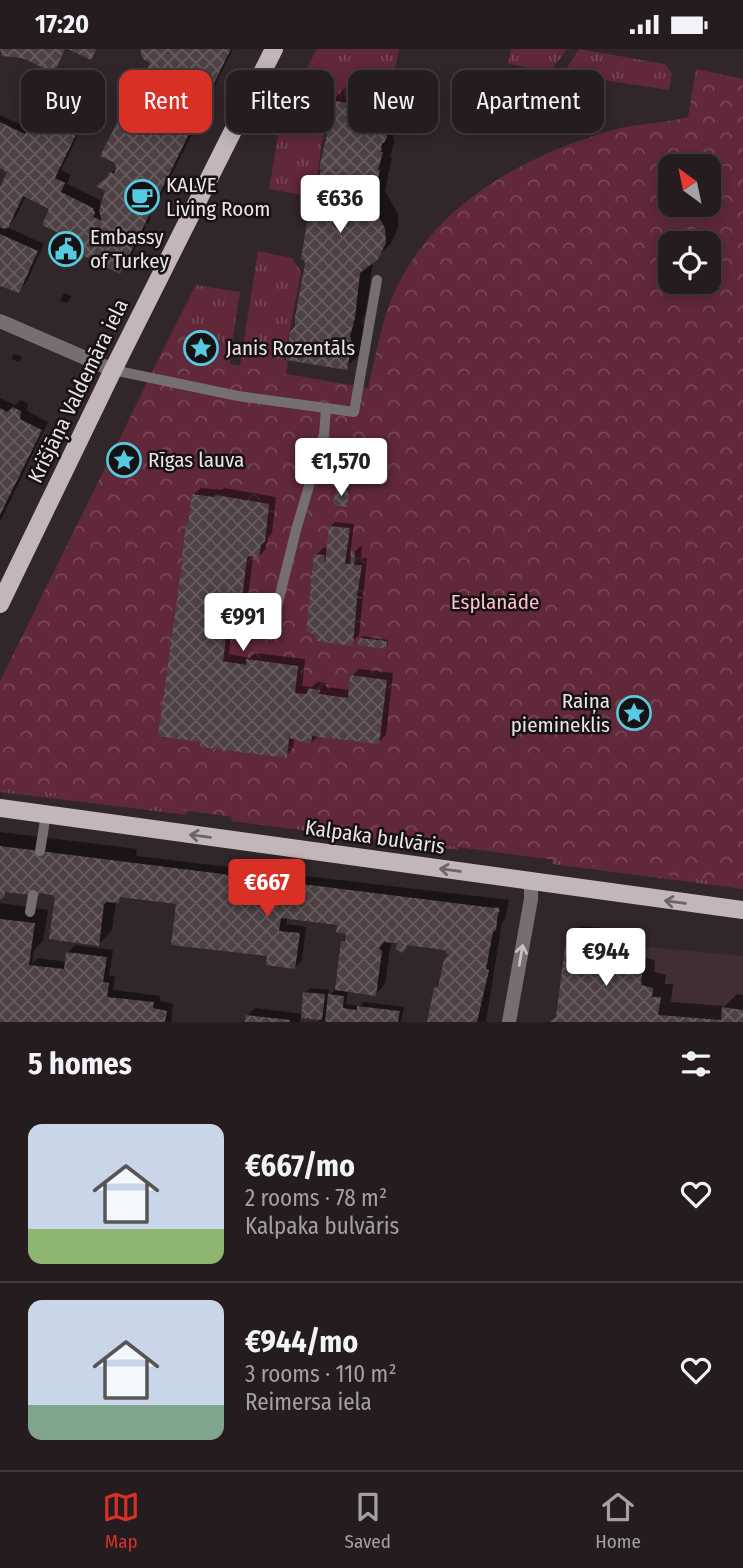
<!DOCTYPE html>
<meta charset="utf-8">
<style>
body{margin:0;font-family:"Fira Sans Condensed",sans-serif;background:#2d2528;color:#f1f3f6;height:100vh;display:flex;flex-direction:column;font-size:26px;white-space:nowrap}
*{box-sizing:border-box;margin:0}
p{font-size:23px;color:#a3a1a4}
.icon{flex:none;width:38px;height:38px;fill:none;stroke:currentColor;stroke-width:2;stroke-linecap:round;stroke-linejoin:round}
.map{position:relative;height:973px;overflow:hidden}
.details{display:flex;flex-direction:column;background:#251c1f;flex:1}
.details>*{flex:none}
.guide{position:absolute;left:21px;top:21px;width:702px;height:63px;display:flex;gap:14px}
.needle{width:46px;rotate:327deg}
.tools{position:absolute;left:658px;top:105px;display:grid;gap:14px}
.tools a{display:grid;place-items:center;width:63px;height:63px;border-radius:14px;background:#251c1f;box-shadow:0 4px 18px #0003,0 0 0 2px #423a3d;font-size:35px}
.price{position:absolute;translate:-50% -60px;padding:0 16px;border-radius:7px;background:#fff;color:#222;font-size:23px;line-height:46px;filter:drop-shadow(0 2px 4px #0008)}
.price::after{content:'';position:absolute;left:50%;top:42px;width:21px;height:16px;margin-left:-10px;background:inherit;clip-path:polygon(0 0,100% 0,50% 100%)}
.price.on{background:#d93025;color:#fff}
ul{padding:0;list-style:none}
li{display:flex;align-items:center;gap:21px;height:175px;padding:0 28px}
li+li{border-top:2px solid #423a3d}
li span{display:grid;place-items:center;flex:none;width:196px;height:140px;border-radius:14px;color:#555}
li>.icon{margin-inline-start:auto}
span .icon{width:84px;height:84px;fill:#fffc;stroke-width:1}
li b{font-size:30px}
h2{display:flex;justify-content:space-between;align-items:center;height:84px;padding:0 28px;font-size:30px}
.pill{padding:0 24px;border-radius:14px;background:#251c1f;box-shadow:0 4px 18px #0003,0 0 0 2px #423a3d;font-size:24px;line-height:63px}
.pill.on{background:#d93025;color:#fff}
.status{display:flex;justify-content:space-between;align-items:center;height:49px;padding:0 35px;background:#251c1f;direction:ltr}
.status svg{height:19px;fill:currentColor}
.dock{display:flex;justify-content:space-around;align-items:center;height:98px;border-top:2px solid #423a3d;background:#251c1f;font-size:19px;color:#a3a1a4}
.dock a{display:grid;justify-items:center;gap:4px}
.dock .on{color:#d93025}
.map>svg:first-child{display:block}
.built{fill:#402e32}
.grass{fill:url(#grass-tufts)}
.park{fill:url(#park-crowns);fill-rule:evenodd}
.shadow{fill:#0007}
.building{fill:url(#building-cross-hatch)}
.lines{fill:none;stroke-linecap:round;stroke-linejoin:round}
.lane{stroke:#766f71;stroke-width:10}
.street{stroke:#766f71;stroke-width:14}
.primary{stroke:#c2b6b8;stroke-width:18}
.oneway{stroke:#6c6465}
.oneway2{stroke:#c8c0c2}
.labels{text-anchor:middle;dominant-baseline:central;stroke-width:5;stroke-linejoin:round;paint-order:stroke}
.poi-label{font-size:21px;fill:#ebe3e5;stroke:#161112;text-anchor:start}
.street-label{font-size:21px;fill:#ebe3e5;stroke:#161112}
.park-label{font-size:21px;fill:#fdbecd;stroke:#161112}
</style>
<div class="status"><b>17:20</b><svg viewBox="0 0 49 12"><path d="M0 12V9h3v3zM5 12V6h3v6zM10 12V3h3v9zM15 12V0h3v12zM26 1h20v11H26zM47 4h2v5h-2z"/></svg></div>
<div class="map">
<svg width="743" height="973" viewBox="0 0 743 973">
<defs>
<pattern id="grass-tufts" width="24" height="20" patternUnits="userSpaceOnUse" patternTransform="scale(1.75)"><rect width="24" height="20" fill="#61283a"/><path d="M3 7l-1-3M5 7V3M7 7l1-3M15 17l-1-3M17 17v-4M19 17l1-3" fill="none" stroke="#784756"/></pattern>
<pattern id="park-crowns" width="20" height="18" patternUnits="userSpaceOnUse" patternTransform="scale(1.75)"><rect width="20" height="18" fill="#61283a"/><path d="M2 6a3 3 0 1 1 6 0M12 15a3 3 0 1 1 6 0" fill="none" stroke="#784756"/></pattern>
<pattern id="building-cross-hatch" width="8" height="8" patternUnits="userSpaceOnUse" patternTransform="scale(1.75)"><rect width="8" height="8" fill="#4e4144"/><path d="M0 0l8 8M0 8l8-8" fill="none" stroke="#685c5f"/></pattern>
</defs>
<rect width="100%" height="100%" fill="#312629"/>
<!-- built -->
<path class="built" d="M566 890 743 907V973H550L556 968Z"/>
<!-- grass -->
<g class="grass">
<path d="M317 0H399L393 28 371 24 365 55 328 49 315 142 302 146 269 140 281 69Z"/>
<path d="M511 0H567L551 22 508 15Z"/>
<path d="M579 0 665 15 672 25 669 41 563 25Z"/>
<path d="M258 202 292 209 301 223 284 311 288 312 286 325 240 317Z"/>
<path d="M196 236 240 243 232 294 173 281Z"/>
<path d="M0 725 189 752 187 766 0 743Z"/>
<path d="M233 758 461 784 458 801 231 772Z"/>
<path d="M553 805 743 821V840L552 815Z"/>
</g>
<!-- park -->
<path class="park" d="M696 20 743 30V836L0 737V632L173 281 232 294 230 315 368 339C376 307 381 272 395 242 435 155 522 108 609 82 635 74 662 75 688 68ZM670 117H709V156H670ZM670 194H709V233H670Z"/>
<!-- shadow -->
<g class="shadow">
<path d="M144 0H233L206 54 191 70 193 72 203 63 154 161 149 166 151 168 148 175 106 153V157L146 178 127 215 120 223 85 206 81 210 77 191 52 160 26 147 15 169 7 178 44 195 26 234 18 242 0 234V143L13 115 0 117V66L30 80 50 36 58 29 97 47 61 121 71 126 67 135 100 151V164L108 141 98 136 118 118 120 71 130 61 144 68 156 44 153 13Z"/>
<path d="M346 38 403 48 400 73 395 81 393 90H395L390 108H392L385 142 398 165V179L391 194 373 212 366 263 362 272 365 280 360 305 346 319 297 278 307 215 313 151 319 145 330 54Z"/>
<path d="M64 244 72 247 67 254 60 252Z"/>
<path d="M14 305 22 308 19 313 11 310Z"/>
<path d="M0 349 15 356 21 351 28 355 27 362 48 373 0 473Z"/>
<path d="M339 438 350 440 346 456 337 440Z"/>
<path d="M201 439 222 441 224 439 276 448 272 484 268 489 266 500 259 507 253 506 244 582 236 589 231 588 229 605 250 609 255 604 305 610 302 637 312 638 317 633 326 634V638L350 641 352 627 359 620 393 624 386 686 378 693 319 686 311 694 295 688 293 699 286 707 202 697 185 507 187 475 190 473 193 446Z"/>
<path d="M335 473 354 475 350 507 362 496 361 509H367L359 586 351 594 316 506 324 498 328 499 330 478Z"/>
<path d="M362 587 388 591 387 597 385 598 361 589Z"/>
<path d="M0 783 137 800 136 807 509 851 505 870 502 873 486 973H429L436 940 441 935 450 906 445 899 410 894 405 899 398 893 391 892 385 935 376 945 348 941 346 955 360 957 364 953 404 958 401 973H318L322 969 301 967 300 973H247V967L255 959 303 965 305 944 310 939 329 941 328 947 336 941 343 892 348 887 339 875 287 868 286 875 306 878 302 911 295 918 178 854 123 847 116 852 112 881 99 895 53 844 41 842 38 845 8 841 0 848Z"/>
<path d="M0 854 48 861 43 892 34 901 32 915 38 909 66 913 68 904 75 896 113 901 109 927H115L113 941 160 947V952L173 955 171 973H0Z"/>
<path d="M581 877 632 882 631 894 643 897 642 908 655 911 654 923 666 926 665 935H673L671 953 725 957 737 945 743 946V973H552L557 968 568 891Z"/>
</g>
<!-- building -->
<g class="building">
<path d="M0 0H65L54 24 22 9 2 7Z"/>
<path d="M68 0H96L91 11Z"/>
<path d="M142 0H231L120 225 84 207 81 212 69 206 75 192 42 176 49 160 23 147 8 179 4 180 0 178V138L7 123 0 119V73L25 85 49 35 91 55 55 129 65 134 61 143 93 159 95 164 93 168 102 172 99 162 105 142 96 137 106 129 110 123 114 125 116 119 115 114 100 107 119 70 133 77 139 75 155 43 140 36 150 14 143 10 140 3Z"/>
<path d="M331 51 391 61V64L387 80V88L384 94H382L381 103H383L378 121H380L372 157 385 179 386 194 378 210 360 224 355 269 350 287 352 294 347 321 286 311V307L290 283 295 277V268L305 215 304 211 301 210 311 150 314 151 315 147H317L318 139 316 138 321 121 319 120 327 85 325 78Z"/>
<path d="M0 185 38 202 19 244 0 237Z"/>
<path d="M13 358 21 362 20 370 42 381 0 466V359L7 363Z"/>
<path d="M336 439 349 441 347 458 333 456Z"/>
<path d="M192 445 214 448 215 446 269 455 265 493 261 495 259 509 248 507 247 509 237 591 226 589 223 612 246 616V610L298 617 295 644 307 645 308 639 320 641 319 645 348 649 350 626 387 631 379 695 312 687 311 695 289 689 287 709 200 698 201 693 158 687 183 508H182L186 475H188Z"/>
<path d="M329 477 350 479 345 515H350L351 502 355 503 354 516H362L357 547 363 549H357L353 597 316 592 315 585 306 583 314 505 324 506 325 516Z"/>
<path d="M359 589 387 592 386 600 358 596Z"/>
<path d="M0 797 494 859 498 858 500 862 498 864 496 881 493 883 486 920 489 921 477 973H427L434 939 438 938 444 910 449 907 444 901 407 896 406 900 402 904 396 900 397 894 384 893 379 899 382 902 376 947 335 941 341 892H345L346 885 336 883 337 876 281 869 279 882 300 884 295 920 266 916 267 907 171 896 176 855 120 848 119 854 107 853 104 855 99 897 49 890 55 849 52 846 39 844V847L5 843V847L0 851Z"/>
<path d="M0 870 35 874 29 916 64 920 66 903 107 908 103 933 109 934 107 948 154 953 153 959 167 962 165 973H0Z"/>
<path d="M566 890 619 895 618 907 630 910 629 922 642 924 641 936 653 939 652 948H661L658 966 721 971V973H550L556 968Z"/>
<path d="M303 943 325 945 322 971 301 969Z"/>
<path d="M328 945 344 947 343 959 357 961V957L400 962 398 973H325Z"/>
<path d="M722 958 743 961V973H721Z"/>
<path d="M246 966 290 971V973H245Z"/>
</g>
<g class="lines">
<!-- lane -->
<g class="lane">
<path d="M113 321 238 347 326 359 324 386 296 481 270 586"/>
<path d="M326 359 354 363 377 231"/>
<path d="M40 802 46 765"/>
<path d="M30 863 33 846"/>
</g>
<!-- street -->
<g class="street">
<path d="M0 272 113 321"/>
<path d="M509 973 531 850V833"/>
</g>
<!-- primary -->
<g class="primary">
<path d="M0 555 113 321 274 0"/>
<path d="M0 759 743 861"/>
</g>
</g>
<!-- one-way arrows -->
<defs><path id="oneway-shaft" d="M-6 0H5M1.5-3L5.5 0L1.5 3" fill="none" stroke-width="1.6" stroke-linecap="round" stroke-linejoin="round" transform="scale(1.75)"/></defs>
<g class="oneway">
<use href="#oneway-shaft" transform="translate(200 787) rotate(-172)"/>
<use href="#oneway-shaft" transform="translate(450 821) rotate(-172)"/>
<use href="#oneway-shaft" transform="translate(675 853) rotate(-173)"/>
</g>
<use class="oneway2" href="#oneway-shaft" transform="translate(521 906) rotate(-80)"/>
<!-- icons -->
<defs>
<g id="cafe-ring" transform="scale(1.75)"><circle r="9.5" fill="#161112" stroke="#55cae0" stroke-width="1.5"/><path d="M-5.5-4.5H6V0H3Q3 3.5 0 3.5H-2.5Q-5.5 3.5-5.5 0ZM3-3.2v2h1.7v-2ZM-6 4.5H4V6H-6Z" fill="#55cae0"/></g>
<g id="civic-ring" transform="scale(1.75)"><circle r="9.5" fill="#161112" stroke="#55cae0" stroke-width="1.5"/><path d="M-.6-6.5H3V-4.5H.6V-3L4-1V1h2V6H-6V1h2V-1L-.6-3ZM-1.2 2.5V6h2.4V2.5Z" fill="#55cae0"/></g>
<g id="sight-ring" transform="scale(1.75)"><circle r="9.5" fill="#161112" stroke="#55cae0" stroke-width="1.5"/><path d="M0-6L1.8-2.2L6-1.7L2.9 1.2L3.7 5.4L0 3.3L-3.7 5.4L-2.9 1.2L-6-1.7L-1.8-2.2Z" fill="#55cae0"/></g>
</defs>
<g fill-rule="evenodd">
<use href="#cafe-ring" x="142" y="148"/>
<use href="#civic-ring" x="66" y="200"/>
<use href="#sight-ring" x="201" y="299"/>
<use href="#sight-ring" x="124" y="411"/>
<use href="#sight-ring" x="634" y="664"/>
</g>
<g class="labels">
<!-- poi labels -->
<g class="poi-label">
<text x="166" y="136">KALVE<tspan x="166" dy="24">Living Room</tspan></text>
<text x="90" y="188">Embassy<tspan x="90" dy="24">of Turkey</tspan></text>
<text x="226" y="299">Janis Rozentāls</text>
<text x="148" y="411">Rīgas lauva</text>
<text x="610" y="652" text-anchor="end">Raiņa<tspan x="610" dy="24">piemineklis</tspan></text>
</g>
<!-- street labels -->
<g class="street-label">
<text transform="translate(78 342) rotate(-64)">Krišjāņa Valdemāra iela</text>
<text transform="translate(375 788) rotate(8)">Kalpaka bulvāris</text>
</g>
<!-- park labels -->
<g class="park-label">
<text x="495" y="553">Esplanāde</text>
</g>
</g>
</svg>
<div class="tools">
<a><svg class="needle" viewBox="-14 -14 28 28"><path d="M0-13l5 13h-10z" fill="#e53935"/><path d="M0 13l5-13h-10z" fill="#a3a1a4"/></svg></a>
<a><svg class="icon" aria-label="locate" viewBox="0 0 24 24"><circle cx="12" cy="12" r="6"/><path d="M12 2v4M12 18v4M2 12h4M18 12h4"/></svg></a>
</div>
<b class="price" style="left:340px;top:186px">€636</b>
<b class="price" style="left:341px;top:449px">€1,570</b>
<b class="price" style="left:243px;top:604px">€991</b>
<b class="price on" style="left:267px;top:870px">€667</b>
<b class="price" style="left:606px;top:939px">€944</b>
<div class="guide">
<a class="pill">Buy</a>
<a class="pill on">Rent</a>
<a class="pill">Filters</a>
<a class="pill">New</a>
<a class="pill">Apartment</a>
</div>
</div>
<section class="details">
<h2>5 homes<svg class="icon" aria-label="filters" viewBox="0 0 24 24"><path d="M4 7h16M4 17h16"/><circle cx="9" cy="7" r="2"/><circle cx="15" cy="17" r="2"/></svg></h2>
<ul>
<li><span style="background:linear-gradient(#c9d6e8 75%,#8fb573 0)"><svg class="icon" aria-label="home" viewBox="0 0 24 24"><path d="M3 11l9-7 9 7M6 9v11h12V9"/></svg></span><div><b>€667/mo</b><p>2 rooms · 78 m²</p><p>Kalpaka bulvāris</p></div><svg class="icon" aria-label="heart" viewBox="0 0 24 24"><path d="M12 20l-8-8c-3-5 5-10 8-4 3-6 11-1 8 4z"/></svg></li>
<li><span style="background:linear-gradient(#c9d6e8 75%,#7fa58c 0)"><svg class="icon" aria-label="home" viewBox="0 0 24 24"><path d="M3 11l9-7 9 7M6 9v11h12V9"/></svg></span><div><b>€944/mo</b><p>3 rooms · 110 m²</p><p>Reimersa iela</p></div><svg class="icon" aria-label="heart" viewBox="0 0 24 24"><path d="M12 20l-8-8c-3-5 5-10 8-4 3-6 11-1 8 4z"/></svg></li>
</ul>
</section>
<nav class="dock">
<a class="on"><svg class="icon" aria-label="map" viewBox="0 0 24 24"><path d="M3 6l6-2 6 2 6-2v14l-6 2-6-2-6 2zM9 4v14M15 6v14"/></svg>Map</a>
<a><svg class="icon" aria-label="saved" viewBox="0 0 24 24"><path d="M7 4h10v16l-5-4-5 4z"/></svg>Saved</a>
<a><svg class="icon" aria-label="home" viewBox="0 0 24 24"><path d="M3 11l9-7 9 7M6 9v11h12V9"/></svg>Home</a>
</nav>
